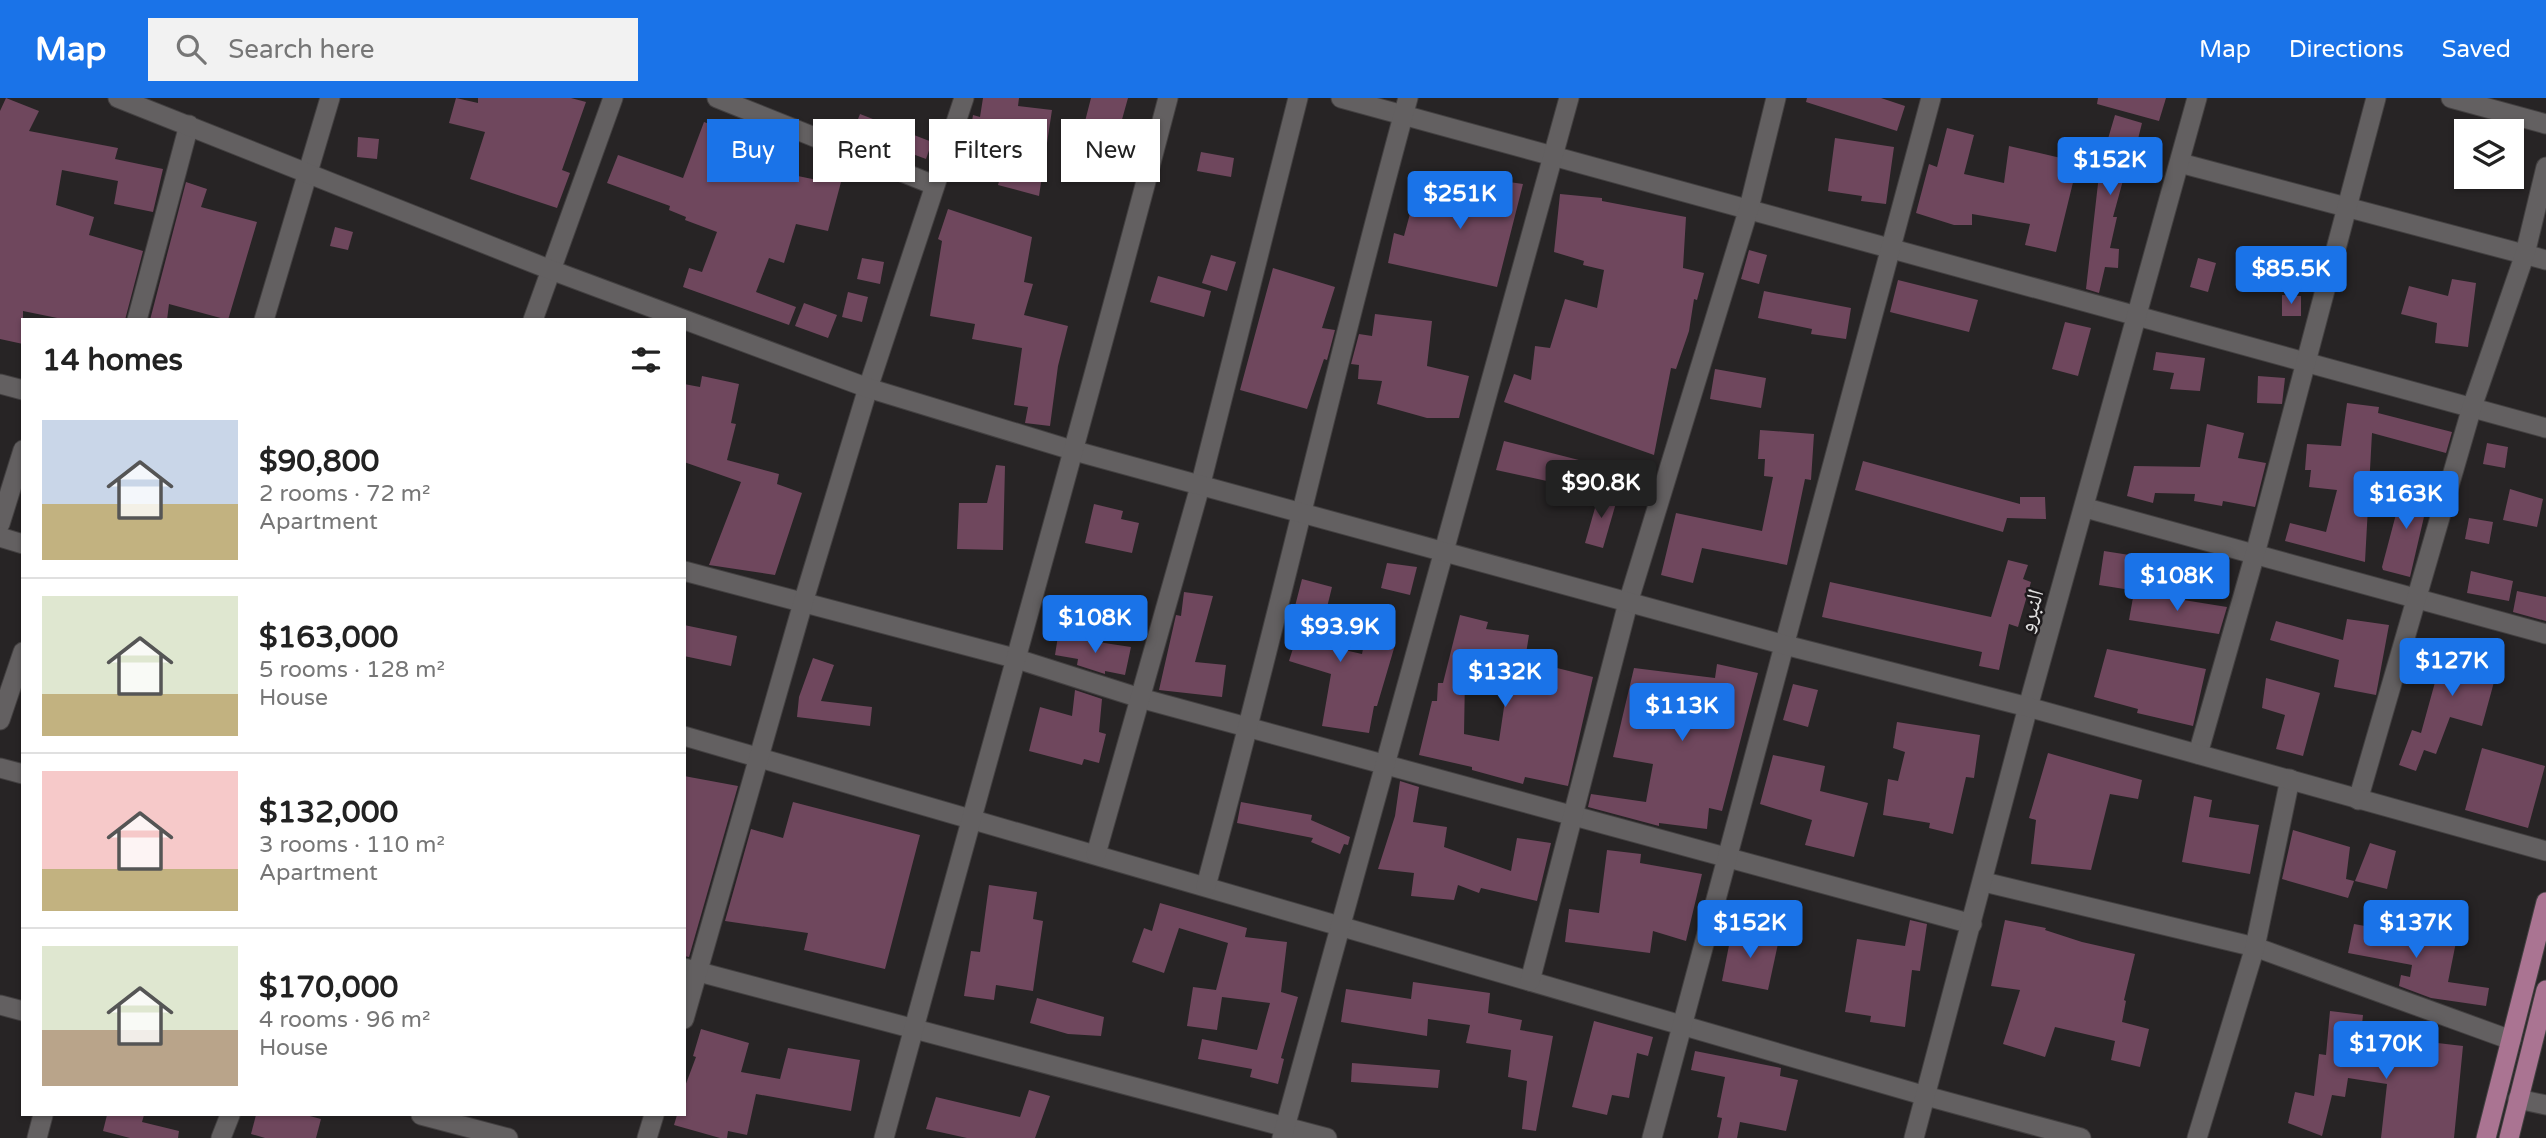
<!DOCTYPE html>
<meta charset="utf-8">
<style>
body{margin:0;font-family:"Varela Round","Noto Naskh Arabic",sans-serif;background:#f2f2f2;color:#222;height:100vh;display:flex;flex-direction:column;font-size:26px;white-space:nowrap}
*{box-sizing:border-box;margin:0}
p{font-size:23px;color:#767676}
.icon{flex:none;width:38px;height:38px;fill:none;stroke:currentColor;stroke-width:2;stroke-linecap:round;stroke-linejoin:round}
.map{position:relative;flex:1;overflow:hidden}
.side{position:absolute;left:21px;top:220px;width:665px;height:798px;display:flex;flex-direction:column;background:#fff;border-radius:0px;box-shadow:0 2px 5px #0004}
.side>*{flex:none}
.top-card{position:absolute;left:707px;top:21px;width:665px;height:63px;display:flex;gap:14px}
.controls{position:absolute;left:2454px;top:21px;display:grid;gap:14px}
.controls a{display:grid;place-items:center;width:70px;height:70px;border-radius:0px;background:#fff;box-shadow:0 2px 5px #0004;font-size:35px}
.price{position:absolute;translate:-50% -60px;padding:0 16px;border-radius:7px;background:#1a73e8;color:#fff;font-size:23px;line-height:46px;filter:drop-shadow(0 2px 4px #0008)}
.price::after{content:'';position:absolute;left:50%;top:42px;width:21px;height:16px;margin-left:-10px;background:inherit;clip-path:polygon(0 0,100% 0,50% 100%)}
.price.on{background:#222;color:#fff}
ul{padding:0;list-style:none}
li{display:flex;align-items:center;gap:21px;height:175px;padding:0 21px}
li+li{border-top:2px solid #e0e0e0}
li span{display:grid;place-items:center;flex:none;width:196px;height:140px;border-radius:0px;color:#555}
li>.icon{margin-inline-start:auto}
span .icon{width:84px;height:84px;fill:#fffc;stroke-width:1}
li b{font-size:30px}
h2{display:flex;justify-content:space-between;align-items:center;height:84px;padding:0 21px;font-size:30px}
.chip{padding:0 24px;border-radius:0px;background:#fff;box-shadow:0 2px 5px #0004;font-size:24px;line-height:63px}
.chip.on{background:#1a73e8;color:#fff}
header{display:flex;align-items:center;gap:42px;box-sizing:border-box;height:98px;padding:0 35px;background:#1a73e8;color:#fff}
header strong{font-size:33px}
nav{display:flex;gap:38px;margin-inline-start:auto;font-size:24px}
.search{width:490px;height:63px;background:#f2f2f2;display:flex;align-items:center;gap:18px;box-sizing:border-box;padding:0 24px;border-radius:0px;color:#767676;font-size:26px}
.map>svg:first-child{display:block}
.building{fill:#6f475d;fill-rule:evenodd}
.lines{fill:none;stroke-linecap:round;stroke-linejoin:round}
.minor-casing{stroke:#434041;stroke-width:21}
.tertiary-casing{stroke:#434041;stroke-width:21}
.primary-casing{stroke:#434041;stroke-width:21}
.minor{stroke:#636061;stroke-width:19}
.tertiary{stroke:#636061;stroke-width:19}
.primary{stroke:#aa7492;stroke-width:19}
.labels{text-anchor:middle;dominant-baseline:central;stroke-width:5;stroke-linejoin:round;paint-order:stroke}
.street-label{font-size:23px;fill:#e4e3e3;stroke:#1d1a1c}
</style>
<header>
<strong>Map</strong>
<div class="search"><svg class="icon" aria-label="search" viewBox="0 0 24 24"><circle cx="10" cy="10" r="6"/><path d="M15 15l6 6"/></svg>Search here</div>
<nav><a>Map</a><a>Directions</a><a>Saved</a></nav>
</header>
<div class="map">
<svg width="2546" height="1040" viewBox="0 0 2546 1040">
<rect width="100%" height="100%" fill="#272425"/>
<!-- building -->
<g class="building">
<path d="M6 0 39 13 29 33 118 50 115 61 163 71 153 114 114 106 118 83 62 72 56 107 94 119 89 137 143 153 125 222H67L23 213V246L0 241V13Z"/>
<path d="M456 0 478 5V0H571L586 4 562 72 570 75 557 110 470 81 485 34 449 25Z"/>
<path d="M983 0H1019L1018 8 1052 12 1039 98 998 87 1005 62 967 55 973 17 980 19Z"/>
<path d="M1091 0H1128L1109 68 1084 59 1090 42 1081 39Z"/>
<path d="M1807 0H1881L1905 8 1897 33 1806 4Z"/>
<path d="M2098 0H2166L2159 23 2097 6Z"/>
<path d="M860 16 932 44 926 61 853 34Z"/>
<path d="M2115 17 2142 25 2132 65 2128 64 2113 119H2117L2110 150 2119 151 2118 170 2105 169 2099 195 2086 191 2100 68Z"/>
<path d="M723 23 752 34 740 66 817 82 820 64 845 69 828 133 796 126 784 165 769 160 756 194 796 209 789 227 683 189 689 170 702 174 717 134 685 122 686 119 669 112 670 108 607 85 618 57 683 80 704 24 720 30Z"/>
<path d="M1947 30 1974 37 1964 76 2004 85 2009 48 2078 64 2056 154 2025 147 2030 126 1972 116V127H1954L1916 115 1929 66 1937 69Z"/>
<path d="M358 39 379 41 377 61 357 59Z"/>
<path d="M1835 40 1894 49 1886 106 1861 103 1862 98 1828 93Z"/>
<path d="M1201 54 1234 60 1231 79 1197 73Z"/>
<path d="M1467 78 1523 86 1497 189 1388 165 1394 135 1404 138 1418 86 1464 98Z"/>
<path d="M186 84 207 91 201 109 257 124 228 222 169 206 167 222H150Z"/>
<path d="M1560 96 1602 100V103L1686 119 1683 170 1704 175 1697 202 1694 201 1689 233 1676 271 1671 270 1654 357 1504 304 1514 276 1531 282 1535 248 1550 250 1565 201 1597 210 1604 172 1583 167 1584 163 1554 154Z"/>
<path d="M948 111 1032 139 1024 184 1033 186 1024 217 1068 228 1058 268 1050 328 1025 325 1028 309 1014 307 1022 250 972 241 975 226 930 218 942 143 938 141Z"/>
<path d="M335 129 353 134 348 152 330 148Z"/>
<path d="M1749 152 1767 157 1759 186 1741 181Z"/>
<path d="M1211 157 1236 164 1227 193 1202 185Z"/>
<path d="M862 160 884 164 880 186 857 181Z"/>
<path d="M2198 160 2216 165 2208 194 2190 189Z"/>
<path d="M1273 170 1335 189 1322 230 1335 232 1327 262 1324 261 1307 311 1240 292Z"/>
<path d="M1158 178 1211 193 1204 219 1150 204Z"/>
<path d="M2452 181 2476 185 2468 249 2435 245 2437 225 2401 216 2409 188 2448 198Z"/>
<path d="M1898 182 1978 202 1969 234 1890 214Z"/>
<path d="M1764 193 1851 210 1846 241 1811 236 1812 231 1758 220Z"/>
<path d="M848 194 868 199 862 224 842 219Z"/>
<path d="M2282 197 2301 198V218H2282Z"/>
<path d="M804 205 837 217 828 240 795 228Z"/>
<path d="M1375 216 1432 223 1427 268 1469 278 1459 320H1427L1377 306 1382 283 1358 281 1359 267 1351 266 1359 236 1372 238Z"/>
<path d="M2065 224 2091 230 2078 278 2052 271Z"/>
<path d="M2156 254 2205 260 2200 293 2170 291 2174 275 2153 272Z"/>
<path d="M1715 271 1766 280 1761 310 1710 301Z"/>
<path d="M702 278 739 286 731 325 736 326 727 362 779 376 777 386 802 395 775 477 709 467 741 384 684 364V286L700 289Z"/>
<path d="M2258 278 2285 280 2282 306 2257 305Z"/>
<path d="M2347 305 2379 309 2378 315 2452 334 2446 355 2372 335 2365 464 2285 443 2290 425 2326 434 2337 392 2309 389 2311 372H2305L2307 346 2341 348Z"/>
<path d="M2207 326 2244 335 2238 360 2266 365 2255 409 2223 403 2222 408 2194 403 2195 396 2155 395 2153 405 2127 398 2134 368 2200 369Z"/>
<path d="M1760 332 1814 336 1811 382 1805 381 1787 467 1702 450 1693 485 1661 477 1676 415 1762 433 1773 379 1764 378 1765 361H1758Z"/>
<path d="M1504 343 1618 372 1611 397 1496 372Z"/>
<path d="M2487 345 2508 349 2505 370 2483 366Z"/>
<path d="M1863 363 2020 406V399H2045L2046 421 2007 420 2003 434 1855 392Z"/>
<path d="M996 367 1005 368 1003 452 957 451 959 405H987Z"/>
<path d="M2404 386 2430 393 2410 479 2383 472 2382 469Z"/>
<path d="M2510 391 2543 401 2537 429 2503 422Z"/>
<path d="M1599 396 1618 398 1603 450 1585 445Z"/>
<path d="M1094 406 1123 413 1121 421 1139 425 1132 455 1085 445Z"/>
<path d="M2469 420 2493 424 2489 446 2465 441Z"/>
<path d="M2104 453 2142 459 2137 493 2099 487Z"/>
<path d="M2008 462 2028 467 2023 481 2031 484 2018 529 2009 526 1999 572 1979 568 1982 554 1822 519 1830 484 1991 519Z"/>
<path d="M1387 465 1417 469 1410 497 1381 490Z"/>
<path d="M2471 473 2513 483 2509 503 2467 495Z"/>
<path d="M1302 481 1332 489 1318 546 1362 556 1365 541 1395 547 1377 608H1374L1369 635 1322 628 1331 576 1289 563 1303 519 1293 516Z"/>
<path d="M2517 493 2546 499V523L2513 514Z"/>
<path d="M1184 494 1213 498 1195 564 1226 567 1222 599 1159 592 1176 517 1181 518Z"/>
<path d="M2134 494 2227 509 2219 536 2129 522Z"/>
<path d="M1460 517 1488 524 1486 531 1529 537 1525 562 1593 579 1568 688 1525 679 1523 686 1472 672V669L1419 657 1432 603H1437L1438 585H1443ZM1465 579 1507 589 1499 643 1464 636Z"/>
<path d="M2347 521 2389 527 2376 597 2334 589 2339 562 2270 542 2276 523 2343 542Z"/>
<path d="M684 527 737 538 731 568 684 558Z"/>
<path d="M1058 538 1131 549 1125 577 1105 573V576L1077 567 1078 561 1055 557Z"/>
<path d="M2437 544 2481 559 2500 562 2482 628 2450 619 2436 656 2424 652 2416 673 2399 667 2412 632 2421 635 2437 577 2427 573Z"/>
<path d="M2107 551 2206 571 2193 628 2137 615 2138 611 2094 599Z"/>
<path d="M813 560 834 567 821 603 872 609 870 628 797 619 799 599Z"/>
<path d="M1717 566 1758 575 1722 713 1709 710 1707 731 1659 725V728L1588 709 1591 696 1646 704 1653 666 1613 659 1634 570 1715 580Z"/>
<path d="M2266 580 2320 595 2303 658 2276 651 2285 617 2262 610Z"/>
<path d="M1793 586 1818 592 1808 629 1783 622Z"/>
<path d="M1075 592 1102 601 1099 634 1106 636 1099 665 1084 661 1082 667 1029 653 1040 609 1072 618Z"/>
<path d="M1897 624 1980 637 1974 680 1966 679 1953 736 1929 730 1930 725 1883 717 1888 681 1898 683 1905 654 1893 650Z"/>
<path d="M2482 650 2545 668 2528 730 2465 712Z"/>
<path d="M2048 655 2142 682 2138 701 2110 696 2091 772 2031 766 2036 722 2029 720Z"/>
<path d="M1773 657 1825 668 1820 693 1868 705 1854 759 1805 747 1812 722 1760 706Z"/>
<path d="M684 678 738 688 689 859 684 858Z"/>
<path d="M1400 683 1419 689 1413 724 1447 729 1444 749 1511 773 1517 740 1551 745 1537 803 1481 790 1479 795 1458 787 1454 802 1411 798 1414 775 1378 771 1395 718Z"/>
<path d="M2194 698 2212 702 2209 719 2259 727 2250 776 2182 764Z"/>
<path d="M793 704 920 737 885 871 804 852 808 835 725 823 751 731 783 740Z"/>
<path d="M1241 704 1312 717 1311 722 1350 739 1348 747 1344 746 1340 756 1311 744 1313 740 1237 725Z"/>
<path d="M2293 732 2350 749 2346 781 2354 783 2348 800 2282 781Z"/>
<path d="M2370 745 2396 753 2387 791 2355 783Z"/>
<path d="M1607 752 1641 756 1640 765 1702 776 1686 843 1653 833 1650 855 1565 844 1569 811 1599 815Z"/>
<path d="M989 787 1037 794 1033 821 1043 823 1033 893 996 887 994 902 964 898 971 853 980 854Z"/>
<path d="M1160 805 1247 830 1245 839 1287 844 1281 894 1298 899 1281 960 1284 961 1278 986 1250 979 1252 971 1198 961 1202 941 1257 952 1270 905 1222 899 1217 932 1187 928 1193 889 1216 892 1228 845 1179 830 1164 875 1132 864 1144 830 1152 833Z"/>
<path d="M2384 816 2411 822 2409 834 2456 844 2448 884 2489 890 2486 908 2431 900 2399 888 2401 877 2410 879 2412 867 2348 855 2354 826 2381 831Z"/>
<path d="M1910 822 1927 826 1920 873 1912 872 1905 929 1870 924 1871 918 1845 914 1857 841 1905 848Z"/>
<path d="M2005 822 2046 830 2045 832 2082 844 2135 856 2124 902 2126 903 2122 924 2149 931 2140 969 2111 962 2115 943 2055 929 2045 959 2003 946 2020 892 1991 888Z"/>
<path d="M1732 832 1779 841 1768 892 1722 883Z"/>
<path d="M1413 884 1490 895 1488 915 1522 922 1520 932 1553 938 1536 1033 1522 1031 1527 983 1508 979 1511 952 1466 945 1470 927 1428 921 1427 938 1341 924 1346 891 1411 901Z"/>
<path d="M1037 900 1104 919 1101 938 1068 936 1030 925Z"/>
<path d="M2330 913 2363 917 2361 936 2463 948 2454 1040H2381L2387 986 2348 980 2345 999 2332 997 2322 1038 2288 1025 2295 994 2314 998 2319 956 2326 957Z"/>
<path d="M1594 923 1653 939 1648 958 1637 955 1629 1000 1612 997 1607 1017 1572 1009Z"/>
<path d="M701 931 749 945 741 974 780 981 788 950 860 962 851 1013 756 996 747 1037 728 1033 727 1040H720L674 1027 677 1017H684V991L696 959 693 958Z"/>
<path d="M1695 953 1781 970 1780 978 1798 982 1786 1033 1740 1024 1737 1040H1718L1722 1020 1717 1019 1725 979 1691 972Z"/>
<path d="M1352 965 1440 972 1438 990 1351 984Z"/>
<path d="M1029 992 1050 998 1035 1040H967L926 1031 936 999 1020 1019Z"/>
<path d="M107 1017H144L142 1024 179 1033 178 1040H130L103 1033Z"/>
<path d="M256 1017H306L321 1021 316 1040H265L251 1036Z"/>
</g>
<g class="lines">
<!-- minor casing -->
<g class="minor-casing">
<g id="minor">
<path d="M717 0 934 87"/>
<path d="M1341 0 2546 330"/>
<path d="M2451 0 2546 26"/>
<path d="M2180 65 2546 162"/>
<path d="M137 222 189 27"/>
<path d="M264 222 330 0"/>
<path d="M533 222 613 0"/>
<path d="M0 286 23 292"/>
<path d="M2086 410 2546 536"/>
<path d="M0 426 23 352"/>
<path d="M0 439 23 446"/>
<path d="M684 473 1014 560 1140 600 1972 826"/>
<path d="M0 622 23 554"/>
<path d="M684 638 1926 998 2081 1040"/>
<path d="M2198 656 2255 456 2376 0"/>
<path d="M0 670 23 676"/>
<path d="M2358 702 2472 309 2525 156 2546 69"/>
<path d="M1096 756 1201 385 1298 0"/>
<path d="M1984 784 2255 849 2511 942"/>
<path d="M1206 788C1277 527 1336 262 1408 0"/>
<path d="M684 870 1327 1040"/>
<path d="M1530 883 1628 505 1749 110 1776 0"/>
<path d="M0 907 23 913"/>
<path d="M684 921 803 505 868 290 964 0"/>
<path d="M2518 1001 2546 1007"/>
<path d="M421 1017 508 1040"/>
<path d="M37 1040 43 1017"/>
<path d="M221 1040 230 1017"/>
<path d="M647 1040 654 1017"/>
<path d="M1282 1040 1569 0"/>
<path d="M1652 1040 1931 0"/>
<path d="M1914 1040 2028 609 2197 0"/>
<path d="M2197 1040 2255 849 2290 681"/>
</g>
</g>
<!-- tertiary casing -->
<g class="tertiary-casing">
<g id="tertiary">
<path d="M118 0 551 172 868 290 1075 353 1785 547 2028 609 2546 753"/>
<path d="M884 1040C978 693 1077 348 1168 0"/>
</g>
</g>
<!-- primary casing -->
<g class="primary-casing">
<g id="primary">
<path d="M2486 1040 2546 804"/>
<path d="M2509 1040 2546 892"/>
</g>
</g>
<!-- minor -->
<use href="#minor" class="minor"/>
<!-- tertiary -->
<use href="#tertiary" class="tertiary"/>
<!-- primary -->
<use href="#primary" class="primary"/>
</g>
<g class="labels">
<!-- street labels -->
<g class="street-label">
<text transform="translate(2031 513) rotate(-74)">النبرو</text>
</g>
</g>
</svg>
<div class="controls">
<a><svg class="icon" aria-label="layers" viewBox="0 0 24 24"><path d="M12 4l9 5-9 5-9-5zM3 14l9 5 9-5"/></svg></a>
</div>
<b class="price" style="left:2110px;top:99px">$152K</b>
<b class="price" style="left:1460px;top:133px">$251K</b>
<b class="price" style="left:2291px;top:208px">$85.5K</b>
<b class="price on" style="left:1601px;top:422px">$90.8K</b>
<b class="price" style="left:2406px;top:433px">$163K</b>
<b class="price" style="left:2177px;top:515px">$108K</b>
<b class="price" style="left:1095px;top:557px">$108K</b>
<b class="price" style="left:1340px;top:566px">$93.9K</b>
<b class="price" style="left:2452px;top:600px">$127K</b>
<b class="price" style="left:1505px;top:611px">$132K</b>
<b class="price" style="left:1682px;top:645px">$113K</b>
<b class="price" style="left:1750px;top:862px">$152K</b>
<b class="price" style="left:2416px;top:862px">$137K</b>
<b class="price" style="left:2386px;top:983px">$170K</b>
<div class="top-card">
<a class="chip on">Buy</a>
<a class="chip">Rent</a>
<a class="chip">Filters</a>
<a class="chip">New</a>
</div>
<section class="side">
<h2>14 homes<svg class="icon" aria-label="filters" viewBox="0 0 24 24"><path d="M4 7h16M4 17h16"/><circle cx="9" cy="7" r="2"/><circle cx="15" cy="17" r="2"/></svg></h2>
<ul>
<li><span style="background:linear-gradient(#c9d6e8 60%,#c2b280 0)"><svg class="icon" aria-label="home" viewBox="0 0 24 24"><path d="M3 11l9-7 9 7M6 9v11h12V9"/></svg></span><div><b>$90,800</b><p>2 rooms · 72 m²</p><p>Apartment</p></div></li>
<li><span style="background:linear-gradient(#dfe7d0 70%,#c2b280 0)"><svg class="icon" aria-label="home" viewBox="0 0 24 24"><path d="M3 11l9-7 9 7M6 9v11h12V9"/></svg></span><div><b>$163,000</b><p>5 rooms · 128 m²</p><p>House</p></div></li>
<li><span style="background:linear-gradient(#f6c9c9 70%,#c2b280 0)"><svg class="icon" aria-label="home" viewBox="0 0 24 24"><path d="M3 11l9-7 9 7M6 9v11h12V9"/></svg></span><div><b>$132,000</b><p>3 rooms · 110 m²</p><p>Apartment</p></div></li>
<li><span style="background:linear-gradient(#dfe7d0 60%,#b9a48a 0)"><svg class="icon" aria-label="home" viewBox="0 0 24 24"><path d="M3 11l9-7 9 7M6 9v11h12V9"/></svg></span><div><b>$170,000</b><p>4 rooms · 96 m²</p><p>House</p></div></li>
</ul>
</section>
</div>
